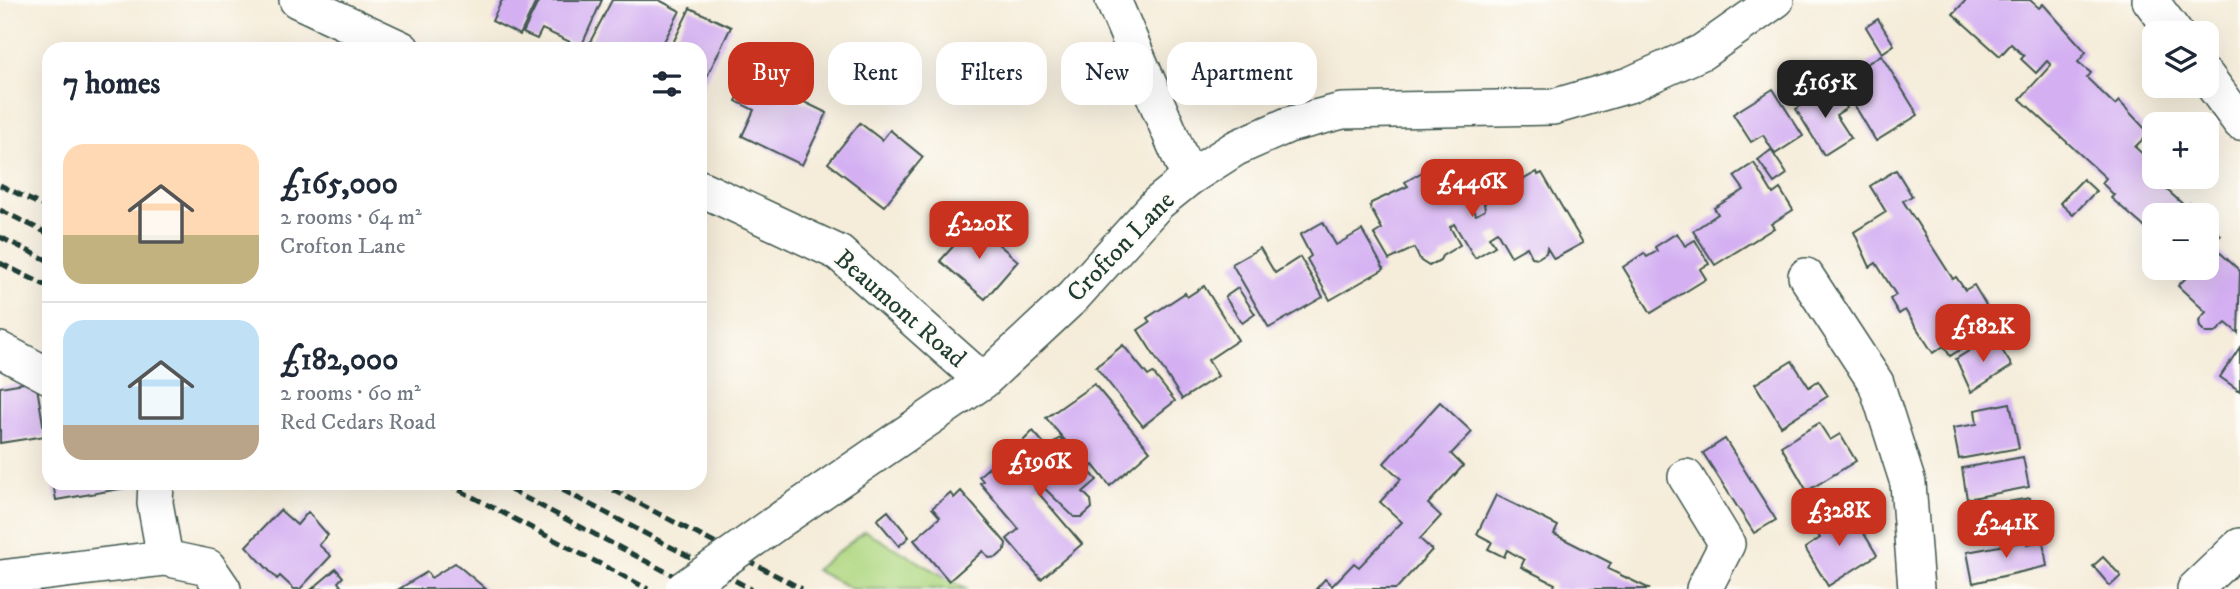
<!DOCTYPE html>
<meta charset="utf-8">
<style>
body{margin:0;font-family:"IM FELL DW Pica",serif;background:#f2f2f3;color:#1f2937;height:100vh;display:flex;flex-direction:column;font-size:26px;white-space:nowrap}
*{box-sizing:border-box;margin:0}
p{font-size:23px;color:#747a83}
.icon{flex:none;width:38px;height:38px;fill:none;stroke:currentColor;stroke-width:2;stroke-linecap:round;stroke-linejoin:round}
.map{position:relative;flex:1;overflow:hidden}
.side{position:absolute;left:42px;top:42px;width:665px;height:448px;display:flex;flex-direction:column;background:#fff;border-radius:21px;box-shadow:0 7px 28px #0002}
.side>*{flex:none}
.top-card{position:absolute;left:728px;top:42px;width:665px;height:63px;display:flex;gap:14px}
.tools{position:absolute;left:2142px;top:21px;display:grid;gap:14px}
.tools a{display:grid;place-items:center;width:77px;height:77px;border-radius:14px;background:#fff;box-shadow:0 7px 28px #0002;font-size:35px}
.price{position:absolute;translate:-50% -60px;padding:0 16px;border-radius:14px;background:#c8321e;color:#fff;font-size:23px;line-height:46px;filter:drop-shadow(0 2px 4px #0008)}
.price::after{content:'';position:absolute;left:50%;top:42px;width:21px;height:16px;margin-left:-10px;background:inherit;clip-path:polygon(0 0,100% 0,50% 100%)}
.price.selected{background:#222;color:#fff}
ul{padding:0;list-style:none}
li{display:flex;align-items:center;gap:21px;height:175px;padding:0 21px}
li+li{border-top:2px solid #e0e1e3}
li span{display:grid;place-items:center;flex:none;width:196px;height:140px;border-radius:21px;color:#555}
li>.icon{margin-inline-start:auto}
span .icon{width:84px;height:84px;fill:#fffc;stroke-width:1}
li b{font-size:30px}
h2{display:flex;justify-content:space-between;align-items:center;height:84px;padding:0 21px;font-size:30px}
.pill{padding:0 24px;border-radius:21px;background:#fff;box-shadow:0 7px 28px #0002;font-size:24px;line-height:63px}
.pill.selected{background:#c8321e;color:#fff}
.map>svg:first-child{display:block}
.green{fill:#b0d883;stroke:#688a5c;stroke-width:2}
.building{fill:#d4b0f2}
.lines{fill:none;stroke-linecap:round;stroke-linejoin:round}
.minor-casing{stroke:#3f574d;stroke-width:38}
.minor{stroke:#fff;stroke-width:35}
.rail{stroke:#1f3d34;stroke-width:5;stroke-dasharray:10 5;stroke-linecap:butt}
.minor-bridge-casing{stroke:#3f574d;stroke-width:38;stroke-linecap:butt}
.minor-bridge{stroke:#fff;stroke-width:35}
.labels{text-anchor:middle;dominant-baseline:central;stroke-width:5;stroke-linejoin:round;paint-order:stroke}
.street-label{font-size:26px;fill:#1f3d34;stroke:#fdfcf7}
</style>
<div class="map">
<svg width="2240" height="589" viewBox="0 0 2240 589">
<rect width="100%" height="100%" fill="#fdfcf7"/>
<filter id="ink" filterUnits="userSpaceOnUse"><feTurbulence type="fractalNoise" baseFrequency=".0143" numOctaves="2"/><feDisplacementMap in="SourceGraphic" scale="14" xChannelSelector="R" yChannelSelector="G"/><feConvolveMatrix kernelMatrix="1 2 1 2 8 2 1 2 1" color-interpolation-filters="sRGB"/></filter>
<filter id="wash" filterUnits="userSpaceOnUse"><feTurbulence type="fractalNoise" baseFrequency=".00686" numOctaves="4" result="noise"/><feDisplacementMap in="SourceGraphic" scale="28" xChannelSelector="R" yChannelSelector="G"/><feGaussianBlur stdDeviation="1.57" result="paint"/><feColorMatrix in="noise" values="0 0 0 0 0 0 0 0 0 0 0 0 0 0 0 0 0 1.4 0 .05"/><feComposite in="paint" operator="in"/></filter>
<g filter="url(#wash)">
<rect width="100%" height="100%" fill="#f5ecd9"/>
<!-- green -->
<path class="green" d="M865 531 966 589H852L815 570Z"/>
<g id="blocks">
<!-- building -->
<g class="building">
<path d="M502 0H537L520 35 492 21Z"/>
<path d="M539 0H602L581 47 542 29 537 39 523 33Z"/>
<path d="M612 0H659L680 11 660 49H604L590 42Z"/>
<path d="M1966 0H2030L2039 8 2043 4 2086 52 2078 62 2091 73 2087 78 2115 105 2119 101 2149 133 2135 147 2147 158 2144 161 2154 170V177H2162L2158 182 2186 207 2190 203 2203 215H2154V237L2141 224 2111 198 2114 195 2102 183 2106 178 2020 99 2051 65 2047 61 2036 73 2021 59 2024 56 2011 44 2000 56 1953 14Z"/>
<path d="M690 8 731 27 700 91V49H670Z"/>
<path d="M1878 19 1894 45 1882 53 1866 27Z"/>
<path d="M1881 55 1918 115 1876 141 1840 81Z"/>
<path d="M748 75 827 113 802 165 742 136 754 110 736 101Z"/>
<path d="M1833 85 1847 108 1836 115 1851 138 1824 155 1796 109Z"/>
<path d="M1773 89 1803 136 1775 154 1763 135 1751 142 1733 114Z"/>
<path d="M860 123 882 140 890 130 923 157 884 206 828 163Z"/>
<path d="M1771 150 1787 174 1774 183 1758 160Z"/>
<path d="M1754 163 1773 194 1780 189 1793 210 1771 224 1774 228 1715 265 1693 231 1718 214 1714 208 1744 190 1734 176Z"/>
<path d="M1446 164 1476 215 1485 210 1484 203 1520 185 1519 182 1537 172 1538 175 1542 173 1583 243 1554 259 1547 248 1546 253 1538 258 1532 257 1527 247 1511 256 1497 232 1489 237 1495 246 1475 258 1454 224 1450 227 1460 245 1442 256 1440 260 1429 266 1421 261 1414 248 1389 260 1374 234 1382 229 1370 207 1371 203 1408 186 1405 182 1424 171 1429 173Z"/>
<path d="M1896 170 1912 196 1903 201 1953 279 1956 277 1965 290 1974 285 1986 305 1970 314 1983 335 1950 356 1944 346 1933 353 1905 310 1899 314 1890 299 1896 295 1876 263 1870 267 1854 232 1886 212 1870 186Z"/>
<path d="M2083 179 2096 191 2073 215 2060 203Z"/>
<path d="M1323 222 1336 245 1362 230 1384 269 1330 300 1307 259 1311 256 1300 235Z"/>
<path d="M974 223 1018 261 985 299 940 261Z"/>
<path d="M2207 223 2221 235 2207 251Z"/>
<path d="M1677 233 1685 246 1695 240 1709 264 1700 269 1706 279 1651 313 1623 267 1644 253 1647 257 1657 251 1655 247Z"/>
<path d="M2214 247 2240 271 2238 333 2226 323 2215 333H2206L2200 327 2199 320 2206 312 2178 286 2195 268H2207V254Z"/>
<path d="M1260 248 1275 273 1300 257 1323 297 1269 328 1232 264Z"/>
<path d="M1204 286 1238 340 1208 360 1218 376 1182 399 1138 330 1150 322 1147 318 1185 293 1187 297Z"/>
<path d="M1238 288 1255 314 1242 323 1225 297Z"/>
<path d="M1993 336 2012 366 1971 392 1956 359Z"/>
<path d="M1123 345 1148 376 1153 373 1175 401 1143 426 1096 367Z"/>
<path d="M2240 347V391L2220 377Z"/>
<path d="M1792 361 1809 387 1818 381 1828 396 1781 426 1755 384Z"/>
<path d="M36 381 45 436 0 443V387Z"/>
<path d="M1094 384 1150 451 1110 486 1093 465 1089 469 1046 418Z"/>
<path d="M1440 402 1472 432 1451 454 1463 466 1428 504 1441 516 1420 539 1432 550 1396 589H1316L1325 579 1332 586 1354 563 1359 567 1402 522 1380 502 1401 479 1384 463Z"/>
<path d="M2010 403 2019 448 1959 459 1953 428 1977 424 1975 410Z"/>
<path d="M1819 423 1830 440 1840 434 1856 461 1807 491 1781 446Z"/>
<path d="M1033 431 1048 448 1060 438 1097 480 1083 492 1091 500 1092 508 1082 517H1074L1040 484 1035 489 1082 544 1041 579 1007 539 1019 529 980 483 983 481 979 476 996 461 999 465Z"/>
<path d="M1725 439 1776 520 1754 533 1703 453Z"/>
<path d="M2023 457 2029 487 1967 499 1962 468Z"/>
<path d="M53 483H143V485L56 500Z"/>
<path d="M961 491 1006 543 1005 550 997 557 989 558 983 551 949 581 914 540 940 517 932 508 950 493 954 498Z"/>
<path d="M1496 495 1558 526 1554 534 1611 563 1608 569 1650 589H1553L1555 584 1521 567 1524 560 1507 550 1504 557 1488 549 1492 542 1477 534Z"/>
<path d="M2030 498 2036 529 1975 539 1969 509Z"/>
<path d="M280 510 297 525 308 512 328 535 319 545 331 556 300 589H294L280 576 277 579 246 546Z"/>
<path d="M1834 510 1844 526 1855 519 1877 555 1828 586 1805 548 1820 538 1811 524Z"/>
<path d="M888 511 909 537 899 546 877 520Z"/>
<path d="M2027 541V544L2043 541 2047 566 1973 583 1967 552Z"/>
<path d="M2103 557 2121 576 2110 586 2093 566Z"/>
<path d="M455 563 486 589H399L427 572 431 578Z"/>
<path d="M336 569 343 577 338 582 343 589H312Z"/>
</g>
</g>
</g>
<g filter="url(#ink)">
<use href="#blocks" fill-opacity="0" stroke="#3f574d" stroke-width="2"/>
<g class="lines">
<!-- minor casing -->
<g class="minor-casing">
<g id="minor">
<path d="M297 0 402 49"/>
<path d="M1113 0 1189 178"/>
<path d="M2150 0 2175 33"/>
<path d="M2207 77 2240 122"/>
<path d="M700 188 839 253 983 381"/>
<path d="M1806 276 1876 383 1908 483 1916 589"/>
<path d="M0 350 49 376"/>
<path d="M1686 477 1727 544 1704 589"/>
<path d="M156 483 155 503 165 558"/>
<path d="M786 516 983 381 1073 297 1158 203 1189 178 1236 148 1288 125 1342 111 1553 107 1629 85 1702 52 1776 0"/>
<path d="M0 578 165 558 208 567 223 589"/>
<path d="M2195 589 2240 546"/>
</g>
</g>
<!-- minor -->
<use href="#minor" class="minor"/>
<!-- rail -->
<g class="rail">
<path d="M0 185 49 209"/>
<path d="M0 210 49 234"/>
<path d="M0 237 49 261"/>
<path d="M0 263 49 287"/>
<path d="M446 483 648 589"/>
<path d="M497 483 699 589"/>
<path d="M549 483 751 589"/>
<path d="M600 483 802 589"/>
</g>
<!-- minor-bridge casing -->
<g class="minor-bridge-casing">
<path id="minor-bridge" d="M683 589 786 516"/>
</g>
<!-- minor-bridge -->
<use href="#minor-bridge" class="minor-bridge"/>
</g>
</g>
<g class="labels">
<!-- street labels -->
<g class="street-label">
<text transform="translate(1121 247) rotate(-46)">Crofton Lane</text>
<text transform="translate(900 309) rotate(41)">Beaumont Road</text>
</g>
</g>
</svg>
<div class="tools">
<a><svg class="icon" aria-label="layers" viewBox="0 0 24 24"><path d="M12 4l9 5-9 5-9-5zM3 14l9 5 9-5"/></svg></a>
<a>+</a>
<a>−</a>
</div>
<b class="price selected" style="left:1825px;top:120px">£165K</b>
<b class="price" style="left:1472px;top:219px">£446K</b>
<b class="price" style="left:979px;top:261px">£220K</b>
<b class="price" style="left:1983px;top:364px">£182K</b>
<b class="price" style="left:1040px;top:499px">£196K</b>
<b class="price" style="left:1839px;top:548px">£328K</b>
<b class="price" style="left:2006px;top:560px">£241K</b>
<div class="top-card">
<a class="pill selected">Buy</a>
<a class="pill">Rent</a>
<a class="pill">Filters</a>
<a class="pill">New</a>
<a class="pill">Apartment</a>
</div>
<section class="side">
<h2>7 homes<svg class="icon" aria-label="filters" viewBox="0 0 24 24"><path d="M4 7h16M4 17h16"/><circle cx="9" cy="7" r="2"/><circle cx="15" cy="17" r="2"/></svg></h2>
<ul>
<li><span style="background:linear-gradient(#ffd9b3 65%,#c2b280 0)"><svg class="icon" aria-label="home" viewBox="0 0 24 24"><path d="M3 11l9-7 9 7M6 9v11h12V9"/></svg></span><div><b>£165,000</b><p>2 rooms · 64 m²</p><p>Crofton Lane</p></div></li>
<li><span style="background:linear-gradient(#bfe0f5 75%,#b9a48a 0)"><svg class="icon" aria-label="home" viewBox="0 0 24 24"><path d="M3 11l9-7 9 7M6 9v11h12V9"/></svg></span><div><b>£182,000</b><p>2 rooms · 60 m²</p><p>Red Cedars Road</p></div></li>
</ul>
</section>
</div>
